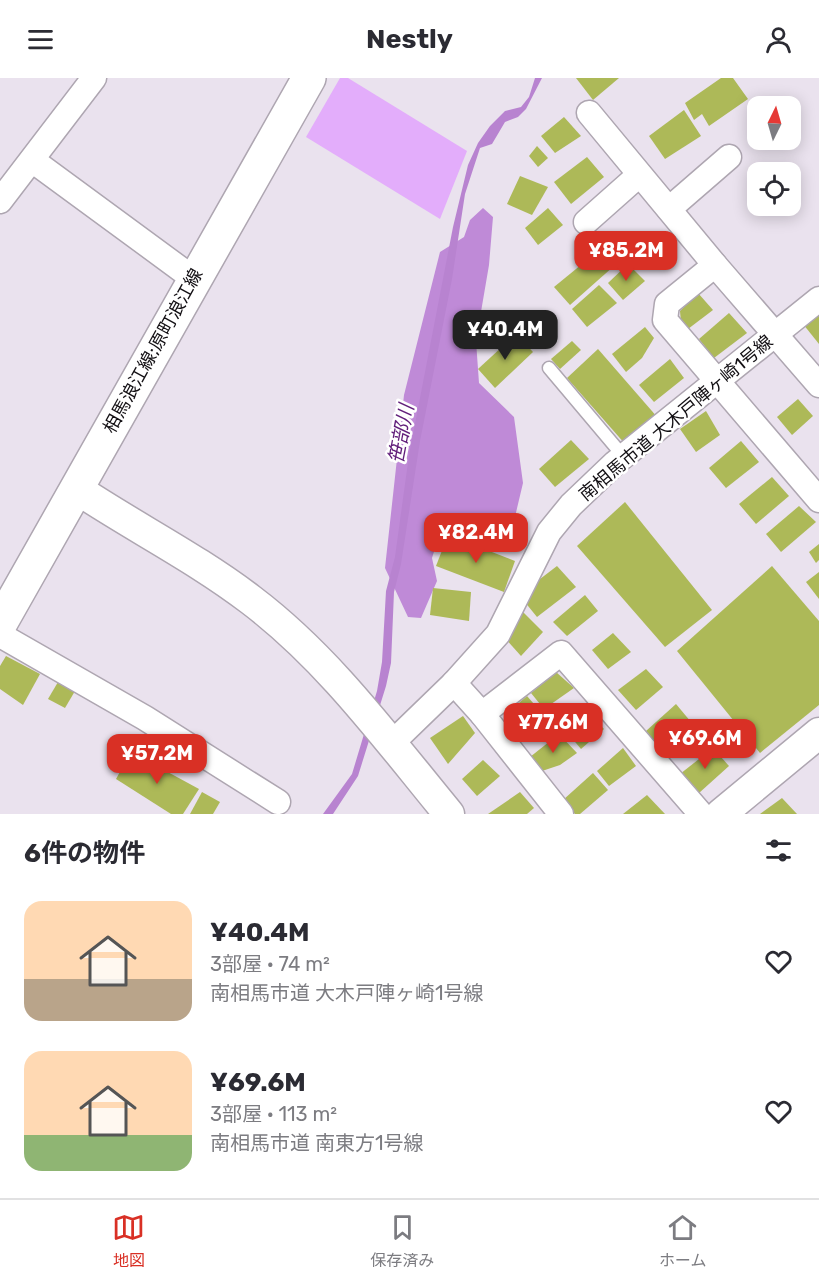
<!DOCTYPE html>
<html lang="ja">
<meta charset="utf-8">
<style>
body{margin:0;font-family:Rubik,"Noto Sans JP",sans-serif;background:#f2f2f3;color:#2b2b33;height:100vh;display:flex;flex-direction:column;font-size:22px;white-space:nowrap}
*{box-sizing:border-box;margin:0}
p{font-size:20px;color:#7c7c81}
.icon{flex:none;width:33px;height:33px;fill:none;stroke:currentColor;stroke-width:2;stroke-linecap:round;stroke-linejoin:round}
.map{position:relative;height:736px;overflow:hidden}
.panel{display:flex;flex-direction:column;background:#fff;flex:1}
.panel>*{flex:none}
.needle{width:39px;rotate:5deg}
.buttons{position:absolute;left:747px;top:18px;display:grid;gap:12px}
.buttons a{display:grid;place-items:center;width:54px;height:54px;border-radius:12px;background:#fff;box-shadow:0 3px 15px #0003;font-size:30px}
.price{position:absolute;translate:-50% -51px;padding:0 14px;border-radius:12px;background:#d93025;color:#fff;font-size:20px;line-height:39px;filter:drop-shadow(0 2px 3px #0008)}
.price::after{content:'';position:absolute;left:50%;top:36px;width:18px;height:14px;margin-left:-9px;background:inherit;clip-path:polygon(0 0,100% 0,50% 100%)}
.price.selected{background:#222;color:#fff}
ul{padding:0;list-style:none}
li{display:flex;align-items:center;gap:18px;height:150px;padding:0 24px}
li span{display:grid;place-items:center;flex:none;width:168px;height:120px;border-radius:18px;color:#555}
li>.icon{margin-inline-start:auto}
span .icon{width:72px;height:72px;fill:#fffc;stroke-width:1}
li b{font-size:26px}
h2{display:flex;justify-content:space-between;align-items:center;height:72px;padding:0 24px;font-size:26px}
header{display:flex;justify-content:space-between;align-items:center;height:78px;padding:0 24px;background:#fff;font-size:27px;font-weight:700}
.tab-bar{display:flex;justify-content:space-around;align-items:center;height:84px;border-top:2px solid #e1e1e2;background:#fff;font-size:16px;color:#7c7c81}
.tab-bar a{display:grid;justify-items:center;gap:3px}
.tab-bar .selected{color:#d93025}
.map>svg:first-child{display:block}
.green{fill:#e3adfb}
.forest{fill:#bf8ad7}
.water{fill:#b883d0}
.building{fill:#adb958}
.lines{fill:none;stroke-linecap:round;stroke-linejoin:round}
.service-casing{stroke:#aea6b1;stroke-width:15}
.minor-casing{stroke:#aea6b1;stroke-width:27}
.tertiary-casing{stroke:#aea6b1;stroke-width:33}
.primary-casing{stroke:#aea6b1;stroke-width:36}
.service{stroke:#fff;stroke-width:12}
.minor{stroke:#fff;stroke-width:24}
.tertiary{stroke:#fff;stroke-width:30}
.primary{stroke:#fff;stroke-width:33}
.labels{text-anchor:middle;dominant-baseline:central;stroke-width:5;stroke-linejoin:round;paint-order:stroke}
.street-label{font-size:18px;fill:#120f13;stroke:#fff}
.water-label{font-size:20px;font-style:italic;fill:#611e7a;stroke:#fff}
</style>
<header><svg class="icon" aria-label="menu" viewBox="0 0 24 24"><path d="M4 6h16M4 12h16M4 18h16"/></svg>Nestly<svg class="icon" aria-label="person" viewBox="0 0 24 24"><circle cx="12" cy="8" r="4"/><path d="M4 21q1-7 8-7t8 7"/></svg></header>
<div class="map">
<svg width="819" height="736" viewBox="0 0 819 736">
<rect width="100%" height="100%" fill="#eae2ee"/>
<!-- green -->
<path class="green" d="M340 0H348L467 73 440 141 306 59Z"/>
<!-- forest -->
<path class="forest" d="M483 130 493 139 489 187 476 263 479 305 514 339 523 405 514 443 497 462 472 459 442 448 432 480 437 503 421 540 408 539 385 490 404 317 440 174 464 159 470 142Z"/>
<!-- water -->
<path class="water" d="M535 0H542L526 31 518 39 505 44 492 66 480 70 465 116 452 201 420 363 401 486 394 514 391 585 386 608 358 698 333 736H323L352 696 377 613 382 584 386 513 395 479 409 377 453 149 468 87 478 65 490 48 505 33 521 29 529 19Z"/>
<!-- building -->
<g class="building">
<path d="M576 0H619L593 22Z"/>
<path d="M721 0H733L748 21 709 48 702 36 694 42 685 25Z"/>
<path d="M781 18 790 27 771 28Z"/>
<path d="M684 32 701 58 665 81 649 58Z"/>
<path d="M564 39 581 58 555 75 541 58Z"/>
<path d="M537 68 548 80 538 89 529 78Z"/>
<path d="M587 79 604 99 571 126 554 104Z"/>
<path d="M520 98 548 109 532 137 507 126Z"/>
<path d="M548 130 563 147 538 167 525 150Z"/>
<path d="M658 158 673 176 652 189 639 174Z"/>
<path d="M598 173 614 188 570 227 554 209Z"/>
<path d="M628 186 645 203 623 222 608 205Z"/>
<path d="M599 207 617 225 587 249 572 231Z"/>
<path d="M698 215 713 232 688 251 681 244 680 233Z"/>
<path d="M819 234V266L803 246Z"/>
<path d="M729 235 747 255 714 280 699 261Z"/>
<path d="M645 249 654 260 642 280 626 294 612 276Z"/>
<path d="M516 256 533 274 495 310 478 291Z"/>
<path d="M572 263 581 272 560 291 551 281Z"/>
<path d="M598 271 658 340 626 367 567 300Z"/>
<path d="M670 281 684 300 654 324 639 307Z"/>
<path d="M798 321 813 338 792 357 777 339Z"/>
<path d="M706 333 720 357 696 374 680 351Z"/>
<path d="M571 362 589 381 555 409 539 391Z"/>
<path d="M741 363 759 384 726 410 709 390Z"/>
<path d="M772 399 789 418 756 446 739 426Z"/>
<path d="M625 424 712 532 665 569 577 468Z"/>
<path d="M799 428 816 444 781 474 766 456Z"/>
<path d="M448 457 515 483 504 514 436 488Z"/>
<path d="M819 466V482L816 485 809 474Z"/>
<path d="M557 488 576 509 537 539 524 523 527 511Z"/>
<path d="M772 488 819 543V627L760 675 677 573Z"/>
<path d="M819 494V521L806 504Z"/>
<path d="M433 510 471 514 469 543 430 537Z"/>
<path d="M585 517 598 533 567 558 553 544Z"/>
<path d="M523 534 543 554 521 578 504 559Z"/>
<path d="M613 555 631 574 608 591 592 572Z"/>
<path d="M6 578 40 596 23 627 0 611V588Z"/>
<path d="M646 591 663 609 636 632 618 612Z"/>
<path d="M556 594 574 610 544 631 531 615Z"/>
<path d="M58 604 75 613 65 630 48 621Z"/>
<path d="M527 618 541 634 521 652 507 635Z"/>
<path d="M676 626 696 650 665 675 646 653Z"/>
<path d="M586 633 604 651 581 671 565 652Z"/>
<path d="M463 638 475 655 448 686 430 660Z"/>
<path d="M559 656 577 675 560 687 542 693 530 679Z"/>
<path d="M623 670 636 688 609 708 597 693Z"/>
<path d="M713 670 729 688 699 715 680 696Z"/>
<path d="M131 674 199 711 183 736H171L116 701Z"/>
<path d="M483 682 500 698 477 718 462 701Z"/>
<path d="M593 695 608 712 580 736H575L563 722Z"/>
<path d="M202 714 220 724 213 736H190Z"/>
<path d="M520 714 534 730 527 736H488Z"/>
<path d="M647 717 665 736H623Z"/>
<path d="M782 720 797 736H760Z"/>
</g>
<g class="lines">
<!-- service casing -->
<g class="service-casing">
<path id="service" d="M549 290 624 379"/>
</g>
<!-- minor casing -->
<g class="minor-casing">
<g id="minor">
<path d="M589 35 715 187 819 307"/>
<path d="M32 82 194 201"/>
<path d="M0 123 94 0"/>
<path d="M669 131 729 79"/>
<path d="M586 144 639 97"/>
<path d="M715 187 667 226 665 242 819 422"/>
<path d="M0 557 145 640 278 724"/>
<path d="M454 605 482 636 561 575 701 736"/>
<path d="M482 636 561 736"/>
<path d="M391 666 454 605 498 556 549 454 571 427 615 385 819 221"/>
</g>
</g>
<!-- tertiary casing -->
<g class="tertiary-casing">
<g id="tertiary">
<path d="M77 411C134 449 196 480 251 522 329 581 387 661 449 736"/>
<path d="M721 736 819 655"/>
</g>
</g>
<!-- primary casing -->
<g class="primary-casing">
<path id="primary" d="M0 546 309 0"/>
</g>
<!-- service -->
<use href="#service" class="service"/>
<!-- minor -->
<use href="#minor" class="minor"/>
<!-- tertiary -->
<use href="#tertiary" class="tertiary"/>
<!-- primary -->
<use href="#primary" class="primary"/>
</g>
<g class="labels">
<!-- street labels -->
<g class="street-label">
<text transform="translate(153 273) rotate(-61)">相馬浪江線;原町浪江線</text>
<text transform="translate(676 340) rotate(-40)">南相馬市道 大木戸陣ヶ崎1号線</text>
</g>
<!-- water labels -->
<g class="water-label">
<text transform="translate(401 356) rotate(-79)">笹部川</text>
</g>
</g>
</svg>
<div class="buttons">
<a><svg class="needle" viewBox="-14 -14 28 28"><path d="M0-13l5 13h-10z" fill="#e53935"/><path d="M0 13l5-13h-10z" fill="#7c7c81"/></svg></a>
<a><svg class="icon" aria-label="locate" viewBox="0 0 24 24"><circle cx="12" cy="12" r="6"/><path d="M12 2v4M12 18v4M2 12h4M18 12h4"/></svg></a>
</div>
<b class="price" style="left:626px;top:204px">¥85.2M</b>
<b class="price selected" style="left:505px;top:283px">¥40.4M</b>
<b class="price" style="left:476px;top:486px">¥82.4M</b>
<b class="price" style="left:553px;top:676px">¥77.6M</b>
<b class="price" style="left:705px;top:692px">¥69.6M</b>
<b class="price" style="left:157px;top:707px">¥57.2M</b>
</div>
<section class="panel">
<h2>6件の物件<svg class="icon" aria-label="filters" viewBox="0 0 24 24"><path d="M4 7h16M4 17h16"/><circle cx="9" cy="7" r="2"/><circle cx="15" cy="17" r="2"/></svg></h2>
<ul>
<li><span style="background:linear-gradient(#ffd9b3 65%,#b9a48a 0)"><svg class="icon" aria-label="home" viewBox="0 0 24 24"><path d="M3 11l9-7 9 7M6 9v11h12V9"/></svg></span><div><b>¥40.4M</b><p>3部屋 · 74 m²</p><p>南相馬市道 大木戸陣ヶ崎1号線</p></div><svg class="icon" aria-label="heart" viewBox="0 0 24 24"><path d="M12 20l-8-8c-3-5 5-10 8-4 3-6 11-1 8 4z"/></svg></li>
<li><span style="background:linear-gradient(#ffd9b3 70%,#8fb573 0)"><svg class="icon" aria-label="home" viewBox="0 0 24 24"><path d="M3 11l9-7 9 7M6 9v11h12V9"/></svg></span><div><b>¥69.6M</b><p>3部屋 · 113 m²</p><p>南相馬市道 南東方1号線</p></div><svg class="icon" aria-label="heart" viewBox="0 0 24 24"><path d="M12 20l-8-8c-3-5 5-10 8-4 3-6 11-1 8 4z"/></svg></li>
</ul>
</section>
<nav class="tab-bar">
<a class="selected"><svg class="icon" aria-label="map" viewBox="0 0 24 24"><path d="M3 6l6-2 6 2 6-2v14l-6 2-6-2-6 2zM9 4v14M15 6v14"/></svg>地図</a>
<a><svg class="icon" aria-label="saved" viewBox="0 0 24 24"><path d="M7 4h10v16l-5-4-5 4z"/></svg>保存済み</a>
<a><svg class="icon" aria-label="home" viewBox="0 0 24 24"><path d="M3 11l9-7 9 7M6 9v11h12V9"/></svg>ホーム</a>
</nav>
